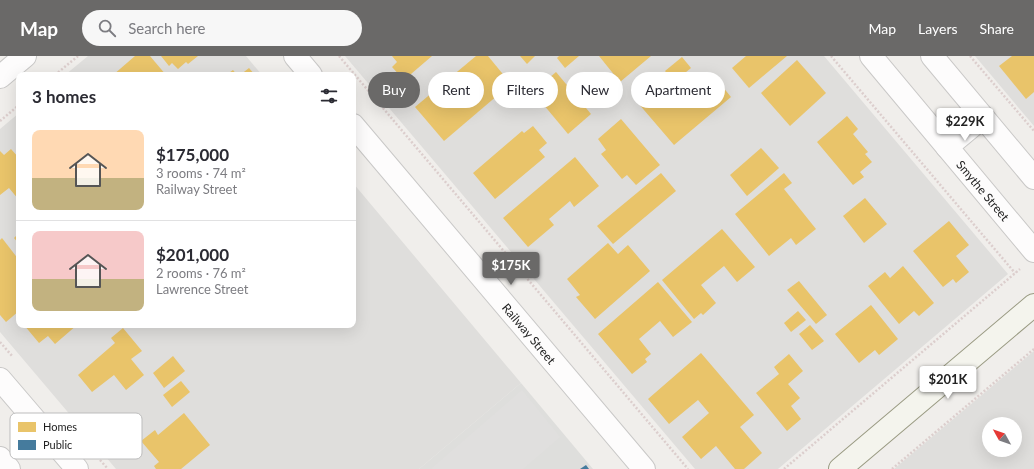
<!DOCTYPE html>
<meta charset="utf-8">
<style>
body{margin:0;font-family:Lato,sans-serif;background:#f7f7f7;color:#2b2b33;height:100vh;display:flex;flex-direction:column;font-size:15px;white-space:nowrap}
*{box-sizing:border-box;margin:0}
p{font-size:13px;color:#7c7c81}
.icon{flex:none;width:22px;height:22px;fill:none;stroke:currentColor;stroke-width:2;stroke-linecap:round;stroke-linejoin:round}
.map{position:relative;flex:1;overflow:hidden}
.side{position:absolute;left:16px;top:16px;width:340px;height:256px;display:flex;flex-direction:column;background:#fff;border-radius:8px;box-shadow:0 4px 16px #0002}
.side>*{flex:none}
.hud{position:absolute;left:368px;top:16px;width:380px;height:36px;display:flex;gap:8px}
.needle{width:26px;rotate:310deg}
.buttons{position:absolute;left:982px;top:361px;display:grid;gap:8px}
.buttons a{display:grid;place-items:center;width:40px;height:40px;border-radius:50%;background:#fff;box-shadow:0 4px 16px #0002;font-size:20px}
.price{position:absolute;translate:-50% -34px;padding:0 9px;border-radius:4px;background:#fff;color:#222;font-size:13px;line-height:26px;filter:drop-shadow(0 1px 2px #0008)}
.price::after{content:'';position:absolute;left:50%;top:24px;width:12px;height:9px;margin-left:-6px;background:inherit;clip-path:polygon(0 0,100% 0,50% 100%)}
.price.active{background:#6a6968;color:#fff}
ul{padding:0;list-style:none}
li{display:flex;align-items:center;gap:12px;height:100px;padding:0 16px}
li+li{border-top:1px solid #e1e1e2}
li span{display:grid;place-items:center;flex:none;width:112px;height:80px;border-radius:8px;color:#555}
li>.icon{margin-inline-start:auto}
span .icon{width:48px;height:48px;fill:#fffc;stroke-width:1}
li b{font-size:17px}
h2{display:flex;justify-content:space-between;align-items:center;height:48px;padding:0 16px;font-size:17px}
.pill{padding:0 14px;border-radius:18px;background:#fff;box-shadow:0 4px 16px #0002;font-size:14px;line-height:36px}
.pill.active{background:#6a6968;color:#fff}
header{display:flex;align-items:center;gap:24px;box-sizing:border-box;height:56px;padding:0 20px;background:#6a6968;color:#fff}
header strong{font-size:19px}
nav{display:flex;gap:22px;margin-inline-start:auto;font-size:14px}
.search{width:280px;height:36px;background:#f7f7f7;display:flex;align-items:center;gap:10px;box-sizing:border-box;padding:0 14px;border-radius:22px;color:#7c7c81;font-size:15px}
.map>svg:first-child{display:block}
.residential{fill:#dfdedc;fill-rule:evenodd}
.religious{fill:#dededc}
.parking{fill:#e0dfde}
.homes{fill:#e9c46a}
.public{fill:#457b9d}
.lines{fill:none;stroke-linecap:round;stroke-linejoin:round}
.minor-casing{stroke:#c9c8c7;stroke-width:24}
.tertiary-casing{stroke:#c9c8c7;stroke-width:24}
.secondary-casing{stroke:#999a82;stroke-width:24}
.path{stroke:#dccecd;stroke-width:2.5;stroke-dasharray:2 2;stroke-linecap:butt}
.minor{stroke:#fdfcfc;stroke-width:22}
.tertiary{stroke:#fdfcfc;stroke-width:22}
.secondary{stroke:#f4f4ed;stroke-width:22}
.labels{text-anchor:middle;dominant-baseline:central;stroke-width:4;stroke-linejoin:round;paint-order:stroke}
.street-label{font-size:12px;fill:#222;stroke:#fff}
.key{fill:#fff;stroke:#bdbdbd;stroke-width:1}
.key-label{font-size:11px;fill:#222}
</style>
<header>
<strong>Map</strong>
<div class="search"><svg class="icon" aria-label="search" viewBox="0 0 24 24"><circle cx="10" cy="10" r="6"/><path d="M15 15l6 6"/></svg>Search here</div>
<nav><a>Map</a><a>Layers</a><a>Share</a></nav>
</header>
<div class="map">
<svg width="1034" height="413" viewBox="0 0 1034 413">
<rect width="100%" height="100%" fill="#f0eeeb"/>
<!-- residential -->
<g class="residential">
<path d="M88 0H246L262 19H65Z"/>
<path d="M345 0H824L1008 218 778 413H695Z"/>
<path d="M975 0H1034V70Z"/>
<path d="M19 57V269H353V127L521 327 419 413H116L0 276V73Z"/>
<path d="M1034 295V413H894ZM989 368H1015V394H989Z"/>
</g>
<!-- religious -->
<path class="religious" d="M521 327 593 413H419Z"/>
<!-- parking -->
<path class="parking" d="M522 334 560 381 523 413H433L432 412Z"/>
<!-- homes -->
<g class="homes">
<path d="M135 0H150L166 19H113Z"/>
<path d="M161 0H198L188 8 186 6 178 13 172 7 169 10Z"/>
<path d="M392 0H432L404 24 392 11 397 6Z"/>
<path d="M476 0H488L511 28 444 85 415 51Z"/>
<path d="M520 0H535L527 8Z"/>
<path d="M559 0H579L565 12 557 2Z"/>
<path d="M599 0H651L620 26Z"/>
<path d="M746 0H787L749 32 732 12Z"/>
<path d="M1012 0H1034V36L1026 43 999 10Z"/>
<path d="M682 1 691 12 674 26 665 15Z"/>
<path d="M797 4 826 37 790 70 761 37Z"/>
<path d="M249 12 255 19H240Z"/>
<path d="M233 14 237 19H226Z"/>
<path d="M556 16 591 58 568 78 533 36Z"/>
<path d="M707 19 715 28 718 25 731 41 674 89 638 47 662 27 677 45Z"/>
<path d="M847 60 858 73 853 78 868 96 865 98 872 106 860 116 864 121 853 129 817 86Z"/>
<path d="M621 63 660 109 636 129 627 119 622 123 601 98 606 94 598 83Z"/>
<path d="M533 70 547 87 539 94 545 101 495 143 473 117 522 75 524 77Z"/>
<path d="M761 92 779 112 747 140 730 119Z"/>
<path d="M11 93 19 102V144L9 132 0 139V95L4 99Z"/>
<path d="M575 101 599 130 574 151 570 145 549 163 554 169 528 191 503 162Z"/>
<path d="M661 117 676 135 613 188 597 170Z"/>
<path d="M784 117 792 127 784 133 816 173 796 189 791 182 769 200 735 158Z"/>
<path d="M865 142 887 168 864 187 843 160Z"/>
<path d="M949 165 969 189 956 200 969 216 956 227 953 223 943 231 913 195Z"/>
<path d="M722 173 755 211 737 226 724 210 701 229 716 247 703 259 701 257 694 263 662 224Z"/>
<path d="M19 177V188L14 182Z"/>
<path d="M2 182 19 204V255L6 266 0 259V184Z"/>
<path d="M608 187 618 198 628 189 650 215 595 263 576 241 580 239 567 223Z"/>
<path d="M903 210 934 247 919 260 914 255 899 268 868 230 885 216 890 222Z"/>
<path d="M799 225 827 259 816 268 787 234Z"/>
<path d="M658 226 692 266 673 281 660 265 639 283 651 298 645 303 647 306 632 318 598 278Z"/>
<path d="M871 249 898 283 879 299 875 294 859 307 835 278Z"/>
<path d="M798 255 806 264 791 276 784 267Z"/>
<path d="M24 269H77L55 288 48 280 39 287Z"/>
<path d="M810 269 824 285 812 294 799 278Z"/>
<path d="M123 272 142 295 131 303 144 319 126 334 114 319 92 336 78 319 115 287 111 282Z"/>
<path d="M701 297 754 359 740 371 762 397 744 413H735L716 390 701 403 682 381 709 357 698 344 669 368 648 343Z"/>
<path d="M789 298 803 315 788 328 800 342 791 350 801 363 787 375 756 337 779 318 774 311Z"/>
<path d="M173 300 185 315 164 332 153 317Z"/>
<path d="M181 325 190 336 172 351 163 339Z"/>
<path d="M184 357 210 389 181 413H156L154 410 159 406 141 385 155 374 158 379Z"/>
</g>
<!-- public -->
<path class="public" d="M586 409 589 413H580Z"/>
<g class="lines">
<!-- minor casing -->
<g class="minor-casing">
<g id="minor">
<path d="M295 0 311 19"/>
<path d="M0 21 25 0"/>
<path id="s1" d="M353 69 644 413"/>
</g>
</g>
<!-- tertiary casing -->
<g class="tertiary-casing">
<g id="tertiary">
<path id="s2" d="M871 0 1034 195"/>
<path d="M932 0 1034 122"/>
<path d="M947 91 983 61"/>
<path d="M0 323 77 413"/>
<path d="M0 402 9 413"/>
</g>
</g>
<!-- secondary casing -->
<g class="secondary-casing">
<path id="secondary" d="M840 413 1034 249"/>
</g>
<!-- path -->
<g class="path">
<path d="M339 0 688 413"/>
<path d="M831 0 1015 217"/>
<path d="M970 0 1034 75"/>
<path d="M55 19 78 0"/>
<path d="M0 65 19 49"/>
<path d="M0 286 13 301"/>
<path d="M100 404 108 413"/>
<path d="M784 413 1020 213"/>
<path d="M892 413 1034 293"/>
</g>
<!-- minor -->
<use href="#minor" class="minor"/>
<!-- tertiary -->
<use href="#tertiary" class="tertiary"/>
<!-- secondary -->
<use href="#secondary" class="secondary"/>
</g>
<g class="labels">
<!-- street labels -->
<g class="street-label">
<text stroke="none"><textPath href="#s2" startOffset="175">Smythe Street</textPath></text>
<text stroke="none"><textPath href="#s1" startOffset="273">Railway Street</textPath></text>
</g>
</g>
<!-- legend -->
<rect x="10" y="357" width="132" height="46" rx="6" class="key"/>
<rect x="18" y="366" width="18" height="10" fill="#e9c46a"/>
<rect x="18" y="384" width="18" height="10" fill="#457b9d"/>
<g class="key-label">
<text x="43" y="375">Homes</text>
<text x="43" y="393">Public</text>
</g>
</svg>
<div class="buttons">
<a><svg class="needle" viewBox="-14 -14 28 28"><path d="M0-13l5 13h-10z" fill="#e53935"/><path d="M0 13l5-13h-10z" fill="#7c7c81"/></svg></a>
</div>
<b class="price" style="left:965px;top:86px">$229K</b>
<b class="price active" style="left:511px;top:230px">$175K</b>
<b class="price" style="left:948px;top:344px">$201K</b>
<div class="hud">
<a class="pill active">Buy</a>
<a class="pill">Rent</a>
<a class="pill">Filters</a>
<a class="pill">New</a>
<a class="pill">Apartment</a>
</div>
<section class="side">
<h2>3 homes<svg class="icon" aria-label="filters" viewBox="0 0 24 24"><path d="M4 7h16M4 17h16"/><circle cx="9" cy="7" r="2"/><circle cx="15" cy="17" r="2"/></svg></h2>
<ul>
<li><span style="background:linear-gradient(#ffd9b3 60%,#c2b280 0)"><svg class="icon" aria-label="home" viewBox="0 0 24 24"><path d="M3 11l9-7 9 7M6 9v11h12V9"/></svg></span><div><b>$175,000</b><p>3 rooms · 74 m²</p><p>Railway Street</p></div></li>
<li><span style="background:linear-gradient(#f6c9c9 60%,#c2b280 0)"><svg class="icon" aria-label="home" viewBox="0 0 24 24"><path d="M3 11l9-7 9 7M6 9v11h12V9"/></svg></span><div><b>$201,000</b><p>2 rooms · 76 m²</p><p>Lawrence Street</p></div></li>
</ul>
</section>
</div>
